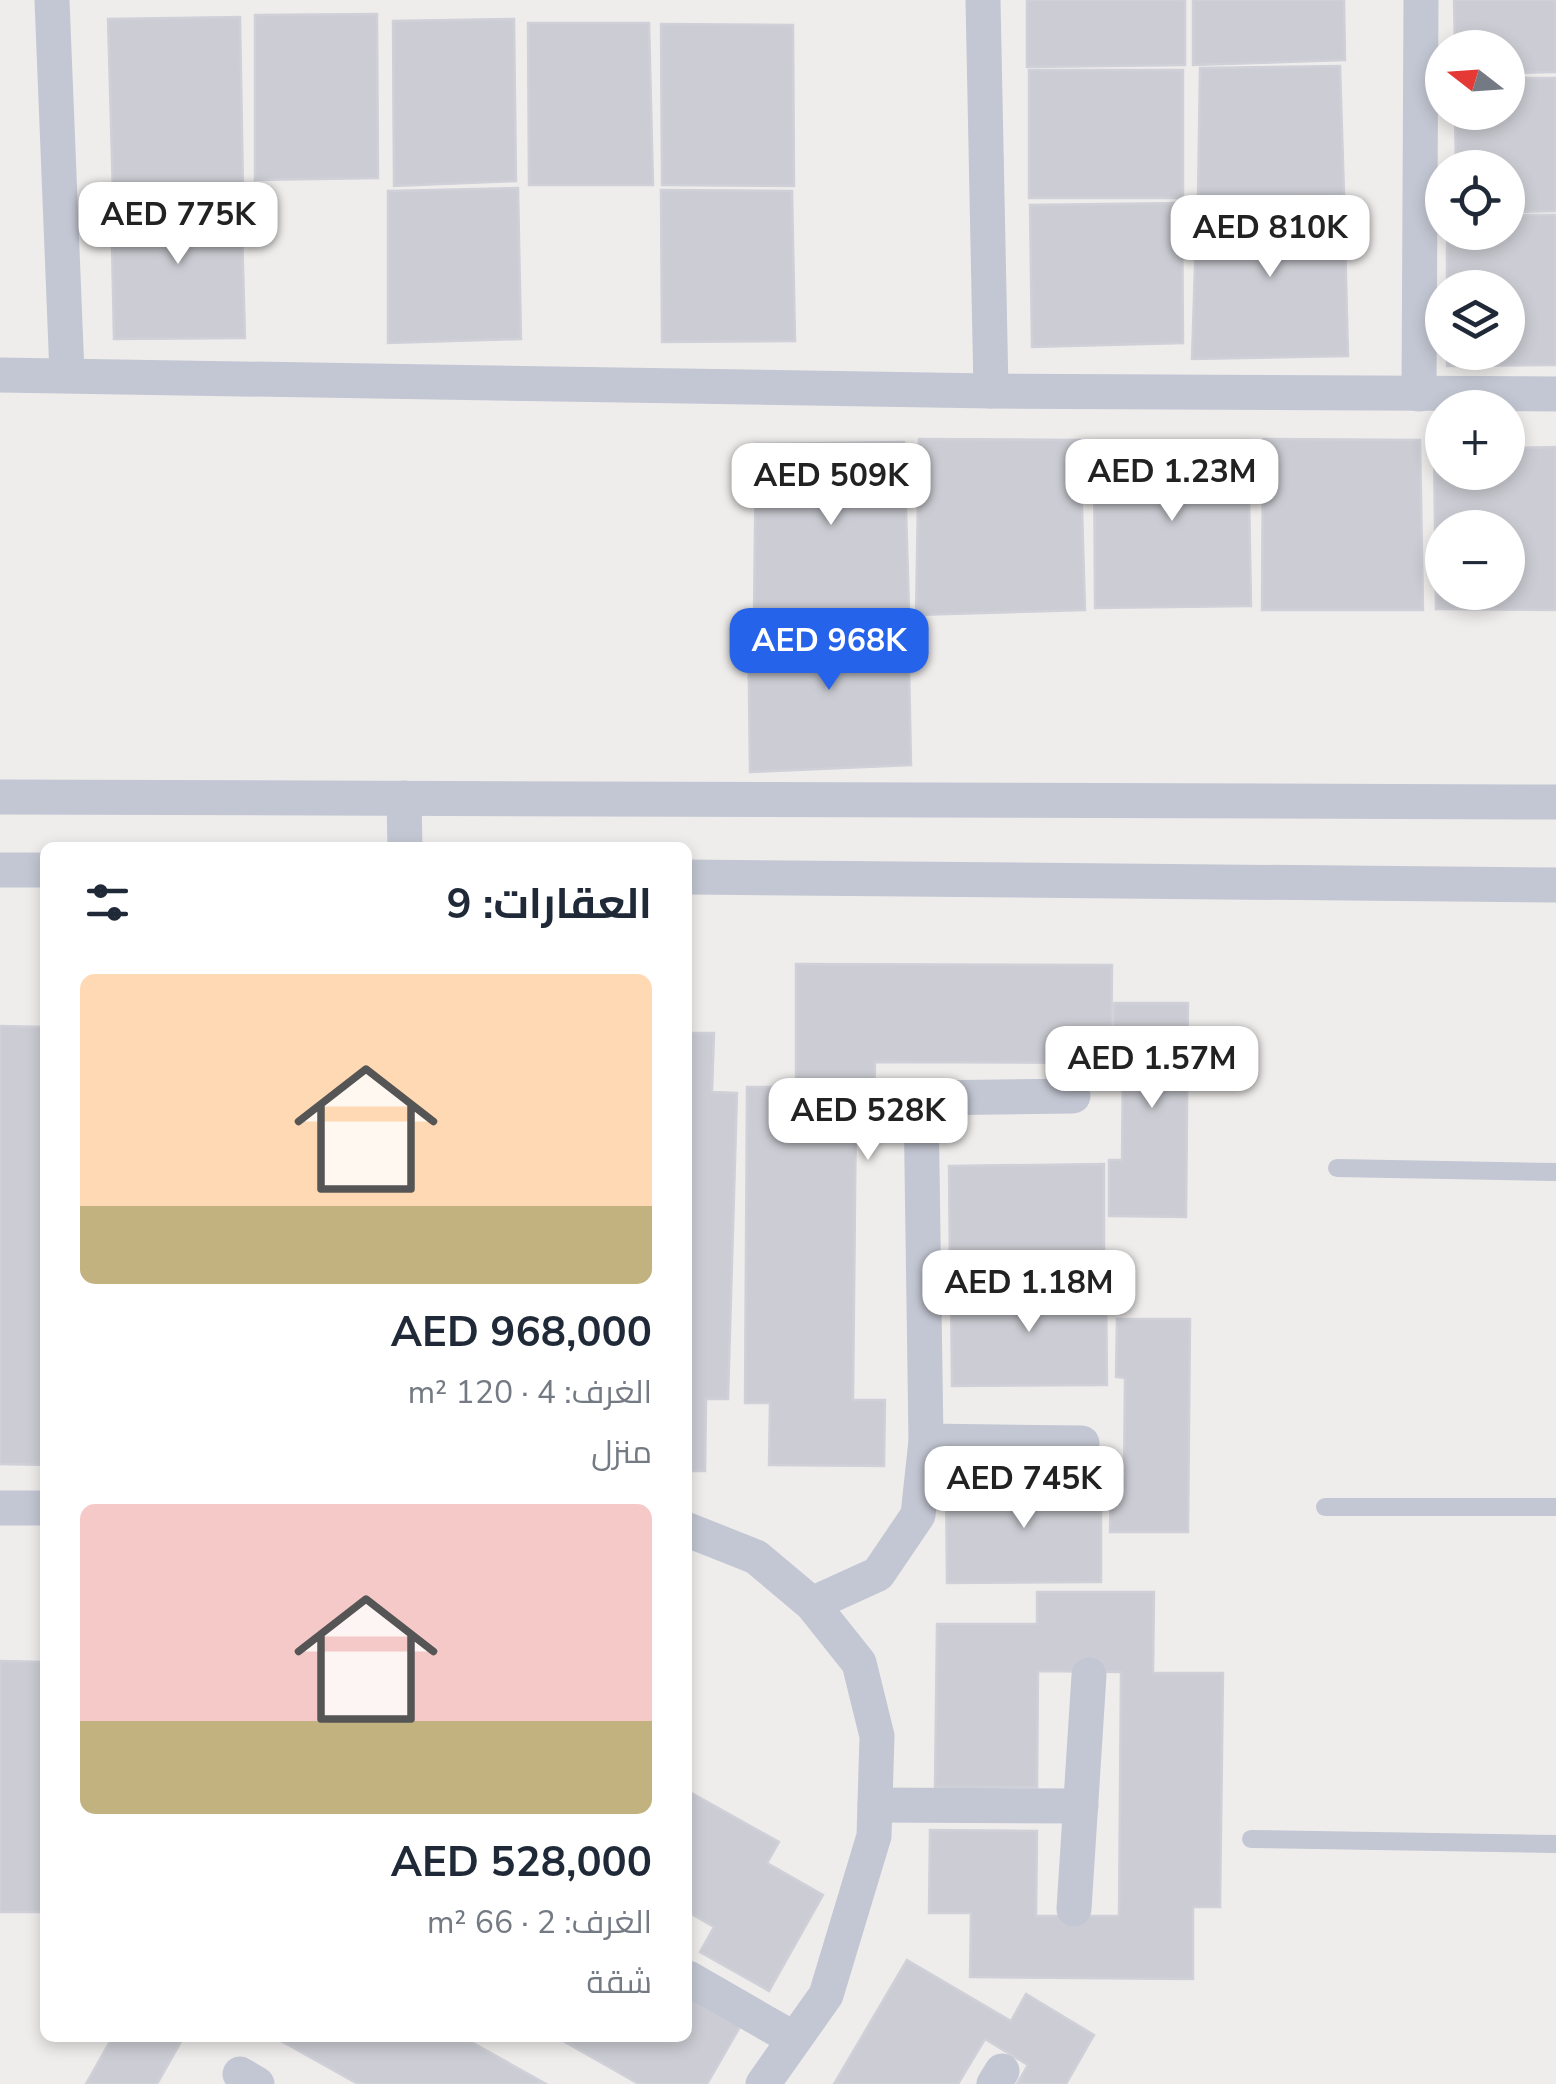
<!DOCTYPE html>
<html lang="ar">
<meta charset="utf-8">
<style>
body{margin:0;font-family:"Nunito Sans",Cairo,sans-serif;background:#f6f6f7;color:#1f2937;direction:rtl;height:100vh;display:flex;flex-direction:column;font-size:38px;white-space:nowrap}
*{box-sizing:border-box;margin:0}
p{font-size:32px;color:#747a83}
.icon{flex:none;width:55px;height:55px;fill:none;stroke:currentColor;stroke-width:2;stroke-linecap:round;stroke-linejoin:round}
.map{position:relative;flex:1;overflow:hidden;direction:ltr}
.drawer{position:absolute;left:40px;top:842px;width:652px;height:1200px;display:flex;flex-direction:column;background:#fff;border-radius:15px;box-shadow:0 5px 15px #0003;direction:rtl}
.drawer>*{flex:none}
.needle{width:65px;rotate:287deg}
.controls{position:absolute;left:1425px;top:30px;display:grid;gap:20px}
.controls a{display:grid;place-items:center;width:100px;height:100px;border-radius:50%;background:#fff;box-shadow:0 5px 15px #0003;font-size:50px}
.price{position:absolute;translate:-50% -85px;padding:0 22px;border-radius:20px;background:#fff;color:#222;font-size:32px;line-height:65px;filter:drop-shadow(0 2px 5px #0008)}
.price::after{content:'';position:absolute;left:50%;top:60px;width:30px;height:22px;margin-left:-15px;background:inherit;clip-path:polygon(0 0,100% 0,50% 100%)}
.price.current{background:#2563eb;color:#fff}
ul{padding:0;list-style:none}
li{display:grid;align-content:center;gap:20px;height:530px;padding:0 40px}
li span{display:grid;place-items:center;height:310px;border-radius:15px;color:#555}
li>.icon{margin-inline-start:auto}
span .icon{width:180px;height:180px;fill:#fffc;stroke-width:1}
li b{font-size:42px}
h2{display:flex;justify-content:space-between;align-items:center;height:120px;padding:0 40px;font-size:42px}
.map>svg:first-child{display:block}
.building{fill:#cccdd4;stroke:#d0d0d8;stroke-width:2.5;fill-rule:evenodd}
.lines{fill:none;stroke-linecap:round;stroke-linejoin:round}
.lane{stroke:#c3c7d3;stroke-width:18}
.street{stroke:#c3c7d3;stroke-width:35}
</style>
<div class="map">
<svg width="1556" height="2084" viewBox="0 0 1556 2084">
<rect width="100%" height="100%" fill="#efedec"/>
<!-- building -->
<g class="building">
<path d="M1027 0H1185V65L1027 67Z"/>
<path d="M1193 0H1344L1345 60 1193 65Z"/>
<path d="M1454 0H1556V72L1508 73V48H1455Z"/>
<path d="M377 14 378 178 255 180V15Z"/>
<path d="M240 17 243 189 113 193 108 19Z"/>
<path d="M514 19 516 181 394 186 393 21Z"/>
<path d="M528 23H649L653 185H529Z"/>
<path d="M661 24 793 25 794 186 662 185Z"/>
<path d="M1340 66 1344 195 1198 198 1200 68Z"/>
<rect x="1029" y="70" width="154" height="128"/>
<path d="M1508 78H1556V211L1508 212V168H1456L1455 112H1508Z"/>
<path d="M518 188 521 339 388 343V191Z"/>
<path d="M661 190 792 191 795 341 662 342Z"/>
<path d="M241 195 245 338 114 339 111 197Z"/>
<path d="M1344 199 1348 356 1192 359 1197 203Z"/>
<path d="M1182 203 1183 343 1032 347 1030 205Z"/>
<path d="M1508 215H1556V365L1447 366V352H1508V288H1447V232H1508Z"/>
<path d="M919 439 1080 440 1085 610 916 615Z"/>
<path d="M1263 439 1420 440 1423 610H1262Z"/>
<path d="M1248 440 1251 606 1095 608 1094 442Z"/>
<path d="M904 442 909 610 754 614 756 444Z"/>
<path d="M1556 447V610L1436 609 1434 448H1442V472H1508V448ZM1442 528H1508V592H1442Z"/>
<path d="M748 616 908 617 911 765 750 772Z"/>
<path d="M796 964 1112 965 1111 1063 875 1062 874 1102 856 1101 853 1400H885L884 1466 769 1465 770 1403H745L747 1087H796Z"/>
<path d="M1114 1003H1188L1186 1217 1109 1216V1160H1122L1123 1062 1114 1060Z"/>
<path d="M0 1026 45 1027V1465L0 1464Z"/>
<path d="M688 1033H714L712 1092 737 1093 728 1399H706L705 1471H688Z"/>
<path d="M1104 1164V1266L950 1267 949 1166Z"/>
<path d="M1106 1283 1107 1385 952 1386 951 1285Z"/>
<path d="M1117 1319H1190L1188 1532H1110L1111 1476H1124L1125 1378 1116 1377Z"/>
<path d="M1101 1480V1582L947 1583 946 1481Z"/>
<path d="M1037 1592H1154L1153 1673H1223L1220 1907H1193V1979L970 1977 971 1913H929L930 1830 1037 1831 1036 1916H1119L1121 1672 1038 1671 1037 1787H935L937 1624H1037Z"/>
<path d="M0 1661 45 1662V1912H0Z"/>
<path d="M688 1791 779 1842 767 1863 823 1895 769 1991 700 1952 714 1927 688 1912Z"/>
<path d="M907 1960 1011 2021 1026 1994 1094 2035 1066 2084H1017L1028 2065 985 2039 958 2084H834Z"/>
<path d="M688 1994 741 2025 707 2084H639L558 2038H688Z"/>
<path d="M112 2038H183L157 2084H86Z"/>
<path d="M276 2038H464L546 2084H358Z"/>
</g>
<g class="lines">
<!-- lane -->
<g class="lane">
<path d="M1337 1168 1556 1172"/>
<path d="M1325 1507H1556"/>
<path d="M1251 1839 1556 1844"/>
</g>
<!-- street -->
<g class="street">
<path d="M52 0 67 374"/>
<path d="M983 0 991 391"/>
<path d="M0 375 991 391 1556 394"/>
<path d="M1419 394 1421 0"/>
<path d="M0 797 1556 802"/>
<path d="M404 798 405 848"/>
<path d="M0 870H45"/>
<path d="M688 877 1556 885"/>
<path d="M1073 1096 921 1098 926 1441 1082 1443"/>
<path d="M0 1508H45"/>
<path d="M688 1530 756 1557 812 1604 859 1663 877 1736 874 1836 826 1995 763 2084"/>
<path d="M812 1604 878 1574 918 1515 926 1441"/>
<path d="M875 1805 1081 1806"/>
<path d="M1074 1909 1089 1675"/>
<path d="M688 1978 794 2039"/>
<path d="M240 2074 257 2084"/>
<path d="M994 2084 1002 2071"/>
</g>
</g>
</svg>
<div class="controls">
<a><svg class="needle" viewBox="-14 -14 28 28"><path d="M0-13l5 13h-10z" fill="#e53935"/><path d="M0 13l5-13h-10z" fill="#747a83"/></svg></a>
<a><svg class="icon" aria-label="locate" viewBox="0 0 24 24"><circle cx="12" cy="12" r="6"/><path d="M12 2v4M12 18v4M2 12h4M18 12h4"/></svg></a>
<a><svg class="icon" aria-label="layers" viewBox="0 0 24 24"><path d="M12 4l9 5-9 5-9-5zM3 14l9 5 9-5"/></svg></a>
<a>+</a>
<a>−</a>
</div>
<b class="price" style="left:178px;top:267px">AED 775K</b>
<b class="price" style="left:1270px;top:280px">AED 810K</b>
<b class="price" style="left:1172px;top:524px">AED 1.23M</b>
<b class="price" style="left:831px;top:528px">AED 509K</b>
<b class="price current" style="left:829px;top:693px">AED 968K</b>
<b class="price" style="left:1152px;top:1111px">AED 1.57M</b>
<b class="price" style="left:868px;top:1163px">AED 528K</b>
<b class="price" style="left:1029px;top:1335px">AED 1.18M</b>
<b class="price" style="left:1024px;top:1531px">AED 745K</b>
<section class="drawer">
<h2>العقارات: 9<svg class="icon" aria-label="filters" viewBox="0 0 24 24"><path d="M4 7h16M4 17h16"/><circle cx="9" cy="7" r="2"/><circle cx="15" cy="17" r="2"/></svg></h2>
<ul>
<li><span style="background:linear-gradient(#ffd9b3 75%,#c2b280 0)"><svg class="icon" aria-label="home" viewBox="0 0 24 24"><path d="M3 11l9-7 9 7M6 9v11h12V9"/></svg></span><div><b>AED 968,000</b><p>الغرف: 4 · 120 m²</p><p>منزل</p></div></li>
<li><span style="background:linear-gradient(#f6c9c9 70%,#c2b280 0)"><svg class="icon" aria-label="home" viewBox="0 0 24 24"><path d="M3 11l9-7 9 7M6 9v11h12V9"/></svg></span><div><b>AED 528,000</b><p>الغرف: 2 · 66 m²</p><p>شقة</p></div></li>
</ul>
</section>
</div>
